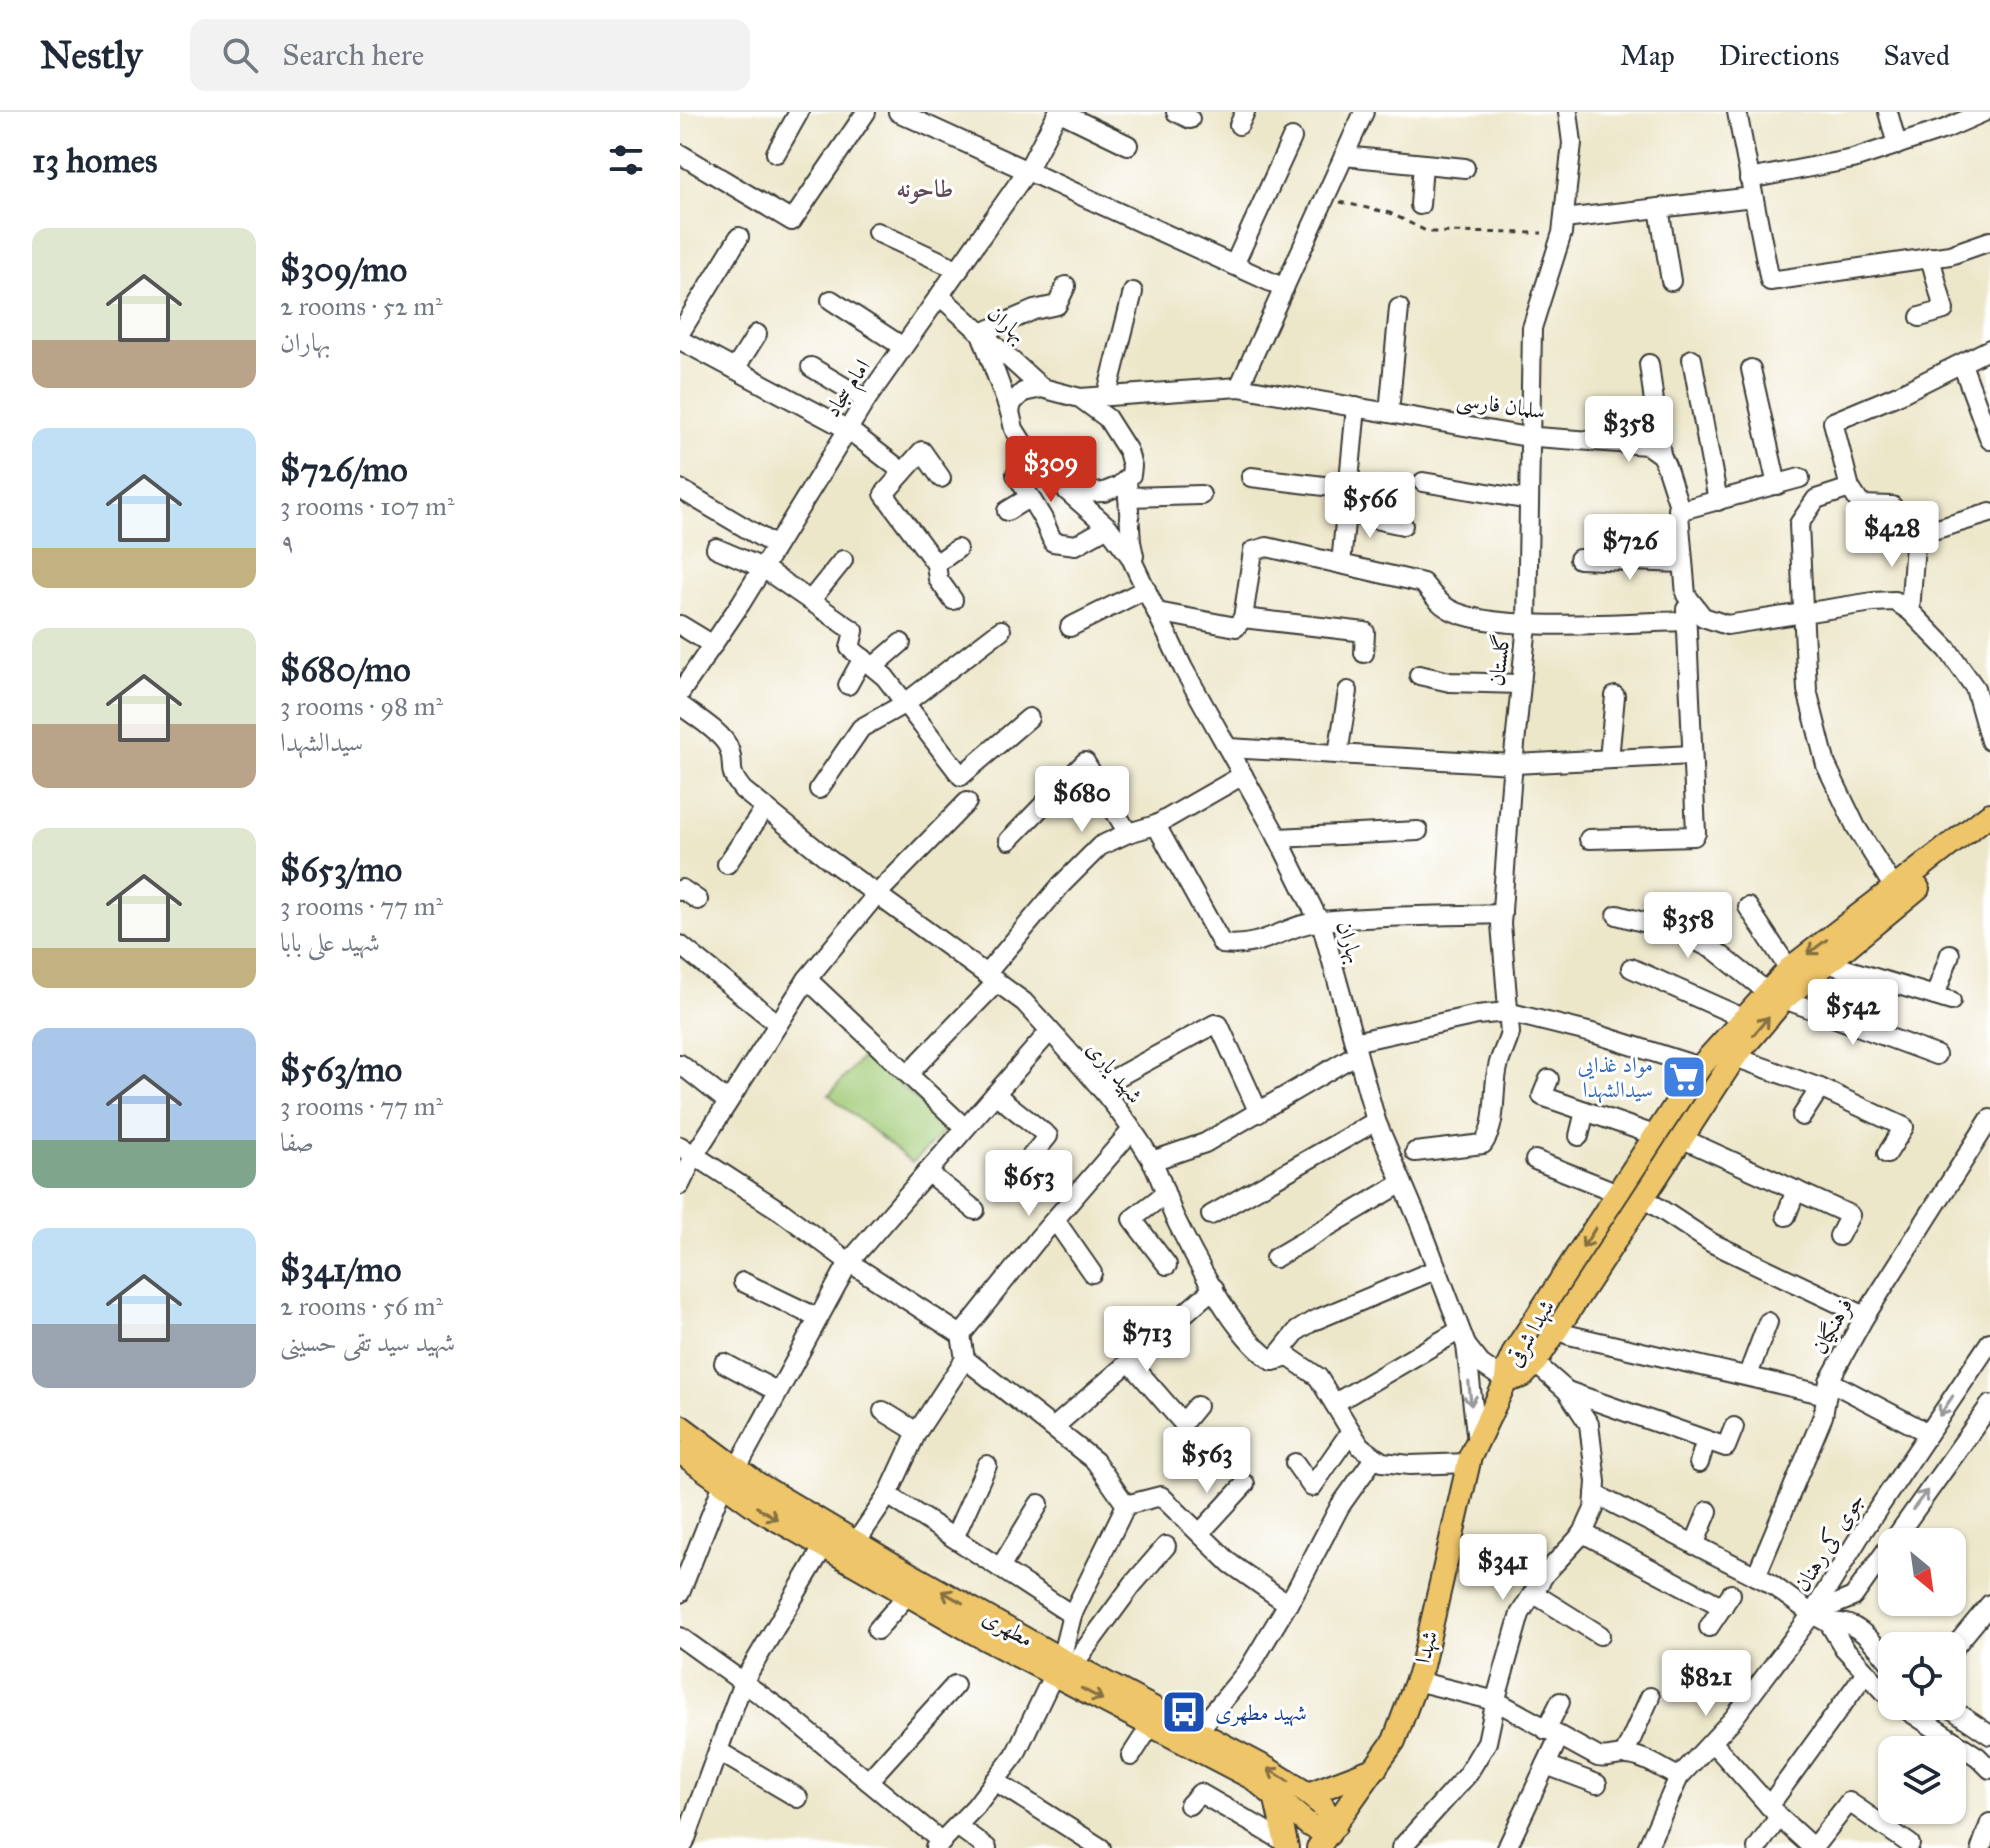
<!DOCTYPE html>
<meta charset="utf-8">
<style>
body{margin:0;font-family:"IM FELL Great Primer",Amiri,serif;background:#f2f2f3;color:#1f2937;height:100vh;display:flex;flex-direction:column;font-size:30px;white-space:nowrap}
*{box-sizing:border-box;margin:0}
p{font-size:26px;color:#747a83}
.icon{flex:none;width:44px;height:44px;fill:none;stroke:currentColor;stroke-width:2;stroke-linecap:round;stroke-linejoin:round}
.map{position:relative;flex:1;overflow:hidden}
.drawer{display:flex;flex-direction:column;background:#fff;width:680px}
.drawer>*{flex:none}
.needle{width:52px;rotate:151deg}
.buttons{position:absolute;left:1198px;top:1416px;display:grid;gap:16px}
.buttons a{display:grid;place-items:center;width:88px;height:88px;border-radius:16px;background:#fff;box-shadow:0 2px 6px #0004;font-size:40px}
.price{position:absolute;translate:-50% -68px;padding:0 18px;border-radius:8px;background:#fff;color:#222;font-size:26px;line-height:52px;filter:drop-shadow(0 2px 4px #0008)}
.price::after{content:'';position:absolute;left:50%;top:48px;width:24px;height:18px;margin-left:-12px;background:inherit;clip-path:polygon(0 0,100% 0,50% 100%)}
.price.selected{background:#c8321e;color:#fff}
ul{padding:0;list-style:none}
li{display:flex;align-items:center;gap:24px;height:200px;padding:0 32px}
li span{display:grid;place-items:center;flex:none;width:224px;height:160px;border-radius:16px;color:#555}
li>.icon{margin-inline-start:auto}
span .icon{width:96px;height:96px;fill:#fffc;stroke-width:1}
li b{font-size:34px}
h2{display:flex;justify-content:space-between;align-items:center;height:96px;padding:0 32px;font-size:34px}
header{display:flex;align-items:center;gap:48px;box-sizing:border-box;height:112px;padding:0 40px;background:#fff;border-bottom:2px solid #e0e1e3}
header strong{font-size:38px}
nav{display:flex;gap:44px;margin-inline-start:auto;font-size:28px}
.search{width:560px;height:72px;background:#f2f2f3;display:flex;align-items:center;gap:20px;box-sizing:border-box;padding:0 28px;border-radius:16px;color:#747a83;font-size:30px}
main{display:flex;flex:1;min-height:0}
.map>svg:first-child{display:block}
.green{fill:#a1ca76;stroke:#5e7349;stroke-width:2}
.lines{fill:none;stroke-linecap:round;stroke-linejoin:round}
.minor-casing{stroke:#3b3a36;stroke-width:22}
.major-casing{stroke:#3b3a36;stroke-width:26}
.path{stroke:#3b3a36;stroke-width:3;stroke-dasharray:6 6;stroke-linecap:butt}
.minor{stroke:#fff;stroke-width:18}
.major{stroke:#eec569;stroke-width:22}
.oneway{stroke:#857042}
.oneway2{stroke:#999}
.labels{text-anchor:middle;dominant-baseline:central;stroke-width:6;stroke-linejoin:round;paint-order:stroke}
.street-label{font-size:22px;fill:#1c1c1c;stroke:#fff}
.shop-label{font-size:22px;fill:#366cbe;stroke:#fff;text-anchor:end}
.transit-label{font-size:22px;fill:#164399;stroke:#fff;text-anchor:start}
.neighbourhood-label{font-size:24px;font-weight:bold;fill:#624856;stroke:#fff}
</style>
<header>
<strong>Nestly</strong>
<div class="search"><svg class="icon" aria-label="search" viewBox="0 0 24 24"><circle cx="10" cy="10" r="6"/><path d="M15 15l6 6"/></svg>Search here</div>
<nav><a>Map</a><a>Directions</a><a>Saved</a></nav>
</header>
<main>
<section class="drawer">
<h2>13 homes<svg class="icon" aria-label="filters" viewBox="0 0 24 24"><path d="M4 7h16M4 17h16"/><circle cx="9" cy="7" r="2"/><circle cx="15" cy="17" r="2"/></svg></h2>
<ul>
<li><span style="background:linear-gradient(#dfe7d0 70%,#b9a48a 0)"><svg class="icon" aria-label="home" viewBox="0 0 24 24"><path d="M3 11l9-7 9 7M6 9v11h12V9"/></svg></span><div><b>$309/mo</b><p>2 rooms · 52 m²</p><p>بهاران</p></div></li>
<li><span style="background:linear-gradient(#bfe0f5 75%,#c2b280 0)"><svg class="icon" aria-label="home" viewBox="0 0 24 24"><path d="M3 11l9-7 9 7M6 9v11h12V9"/></svg></span><div><b>$726/mo</b><p>3 rooms · 107 m²</p><p>۹</p></div></li>
<li><span style="background:linear-gradient(#dfe7d0 60%,#b9a48a 0)"><svg class="icon" aria-label="home" viewBox="0 0 24 24"><path d="M3 11l9-7 9 7M6 9v11h12V9"/></svg></span><div><b>$680/mo</b><p>3 rooms · 98 m²</p><p>سیدالشهدا</p></div></li>
<li><span style="background:linear-gradient(#dfe7d0 75%,#c2b280 0)"><svg class="icon" aria-label="home" viewBox="0 0 24 24"><path d="M3 11l9-7 9 7M6 9v11h12V9"/></svg></span><div><b>$653/mo</b><p>3 rooms · 77 m²</p><p>شهید علی بابا</p></div></li>
<li><span style="background:linear-gradient(#a9c7e8 70%,#7fa58c 0)"><svg class="icon" aria-label="home" viewBox="0 0 24 24"><path d="M3 11l9-7 9 7M6 9v11h12V9"/></svg></span><div><b>$563/mo</b><p>3 rooms · 77 m²</p><p>صفا</p></div></li>
<li><span style="background:linear-gradient(#bfe0f5 60%,#9aa5b1 0)"><svg class="icon" aria-label="home" viewBox="0 0 24 24"><path d="M3 11l9-7 9 7M6 9v11h12V9"/></svg></span><div><b>$341/mo</b><p>2 rooms · 56 m²</p><p>شهید سید تقی حسینی</p></div></li>
</ul>
</section>
<div class="map">
<svg width="1310" height="1736" viewBox="0 0 1310 1736">
<rect width="100%" height="100%" fill="#fff"/>
<filter id="ink" filterUnits="userSpaceOnUse"><feTurbulence type="fractalNoise" baseFrequency=".0125" numOctaves="2"/><feDisplacementMap in="SourceGraphic" scale="16" xChannelSelector="R" yChannelSelector="G"/><feConvolveMatrix kernelMatrix="1 2 1 2 8 2 1 2 1" color-interpolation-filters="sRGB"/></filter>
<filter id="wash" filterUnits="userSpaceOnUse"><feTurbulence type="fractalNoise" baseFrequency=".006" numOctaves="4" result="noise"/><feDisplacementMap in="SourceGraphic" scale="32" xChannelSelector="R" yChannelSelector="G"/><feGaussianBlur stdDeviation="1.8" result="paint"/><feColorMatrix in="noise" values="0 0 0 0 0 0 0 0 0 0 0 0 0 0 0 0 0 1.4 0 .05"/><feComposite in="paint" operator="in"/></filter>
<g filter="url(#wash)">
<rect width="100%" height="100%" fill="#ede7ca"/>
<!-- green -->
<path class="green" d="M185 942 268 1016 232 1051 149 983Z"/>
</g>
<g filter="url(#ink)">
<g class="lines">
<!-- minor casing -->
<g class="minor-casing">
<g id="minor">
<path d="M218 0 604 176"/>
<path d="M380 0 448 33"/>
<path d="M496 0 510 7"/>
<path d="M1057 0 1090 169 1270 143 1310 129"/>
<path d="M1208 0 1217 33"/>
<path d="M559 13 565 0"/>
<path d="M96 41 119 0"/>
<path d="M0 42 112 109 186 0"/>
<path d="M664 44 785 56"/>
<path d="M1069 67 1173 47 1265 17 1304 0"/>
<path d="M740 93 743 52"/>
<path d="M979 96 991 169"/>
<path d="M884 107 1073 85"/>
<path d="M197 120 279 158"/>
<path d="M554 153 612 26"/>
<path d="M261 185 362 276"/>
<path d="M151 188 223 235"/>
<path d="M1240 205 1264 198 1250 145"/>
<path d="M0 221 59 125"/>
<path d="M301 221 354 198 377 193 386 174"/>
<path d="M302 224 330 300"/>
<path d="M0 228 169 318 223 360"/>
<path d="M1310 237 1220 282 1153 310 1170 376 1181 393 1212 394 1219 405 1236 419 1257 417 1310 401"/>
<path d="M1012 247 1038 389"/>
<path d="M969 252 981 343"/>
<path d="M1282 252 1310 328"/>
<path d="M131 255 186 288"/>
<path d="M55 257 77 222"/>
<path d="M1071 257 1097 373"/>
<path d="M559 275 684 0"/>
<path d="M427 282 453 180"/>
<path d="M400 286 427 306 448 339 452 354 451 363 439 374 424 380 399 381 381 374 364 360 353 347 334 317 330 300 332 291 343 280 362 276 400 286 559 275 842 324 967 333 981 343 986 354 998 391 1006 483 1023 505 1047 513 1193 490 1215 489 1230 499 1268 538 1295 576 1310 629"/>
<path d="M709 300 719 196"/>
<path d="M336 362 363 407 373 430 396 433 428 415"/>
<path d="M571 365 668 377"/>
<path d="M261 366 242 339 204 382 256 452 258 467 273 488"/>
<path d="M447 368 451 430 454 444"/>
<path d="M743 370 849 388"/>
<path d="M1170 376 1136 387 1119 412 1127 578 1146 653 1176 715 1214 776"/>
<path d="M0 377 96 434"/>
<path d="M387 379 428 415 450 444 503 556 598 726 643 817 696 1009 740 1112 786 1233 797 1330"/>
<path d="M448 385 521 383"/>
<path d="M327 399 350 385"/>
<path d="M998 399 1120 366"/>
<path d="M666 401 723 413"/>
<path d="M36 436 83 456 174 519 170 536 205 565 281 664 349 606"/>
<path d="M899 447 1003 451"/>
<path d="M256 452 277 437"/>
<path d="M661 452 676 295"/>
<path d="M130 489 163 448"/>
<path d="M1230 499 1236 419"/>
<path d="M477 500 556 515 563 506 573 439 587 435 743 471C751 481 758 491 769 497 813 522 952 510 1006 509"/>
<path d="M563 506 685 520 684 541"/>
<path d="M0 513 33 533"/>
<path d="M390 515 466 477"/>
<path d="M193 555 221 531"/>
<path d="M739 563 770 570 840 572"/>
<path d="M168 573 183 546"/>
<path d="M0 581 61 491 186 288 347 59 378 0"/>
<path d="M0 593C13 603 44 621 49 637 56 656 45 656 63 678L151 749 344 890C389 940 437 989 471 1047 481 1065 486 1085 494 1104 514 1145 555 1226 593 1249L609 1245 638 1265 680 1334 702 1350 730 1353 789 1351"/>
<path d="M548 636 833 652 1012 643"/>
<path d="M658 642 668 579"/>
<path d="M929 647 935 584"/>
<path d="M139 677 181 616 224 592 321 518"/>
<path d="M476 713 542 832C585 837 606 812 643 809 702 803 763 804 822 802"/>
<path d="M598 726 738 719"/>
<path d="M909 727 1014 724 1016 721 1006 497"/>
<path d="M329 728 405 650 448 721"/>
<path d="M47 752 85 696"/>
<path d="M0 779 2 777 18 788"/>
<path d="M1068 795 1109 857"/>
<path d="M937 803 997 819 1036 839 1086 879"/>
<path d="M0 833 98 912"/>
<path d="M1146 851 1271 889"/>
<path d="M951 856 1063 906"/>
<path d="M306 862 381 773 420 734 448 721 476 713 563 663"/>
<path d="M127 867 285 1016"/>
<path d="M1255 884 1270 842"/>
<path d="M1104 887 1256 943"/>
<path d="M674 930 797 903 827 900 916 922 1020 955"/>
<path d="M1055 945 1140 976 1224 1015 1207 1042"/>
<path d="M0 952 48 990"/>
<path d="M228 962 317 870"/>
<path d="M869 967 862 984 977 1024"/>
<path d="M419 975 535 912 539 913 579 1001"/>
<path d="M315 982 368 1024 344 1053"/>
<path d="M1122 1004 1140 976"/>
<path d="M899 1024 905 999"/>
<path d="M1001 1026 1170 1103 1159 1124"/>
<path d="M0 1034 102 1100 169 1150 281 1223 285 1247 237 1320 208 1383 176 1430"/>
<path d="M735 1040 803 1032C819 1009 811 977 819 951 822 941 827 932 830 921L821 812 831 673 847 512 852 216 882 121 892 31 888 0"/>
<path d="M855 1048 938 1081"/>
<path d="M472 1049 525 1031 677 942"/>
<path d="M247 1060 295 1098"/>
<path d="M0 1073 15 1042 127 867 196 783 287 690"/>
<path d="M485 1082 452 1107 487 1153"/>
<path d="M962 1085 1032 1131 1185 1204"/>
<path d="M531 1103 696 1009"/>
<path d="M1106 1104 1116 1078"/>
<path d="M375 1108 412 1161"/>
<path d="M595 1146 722 1071"/>
<path d="M63 1170 138 1206"/>
<path d="M879 1217 889 1223 1146 1283"/>
<path d="M281 1223 357 1128 452 1018"/>
<path d="M786 1233 801 1252 826 1269"/>
<path d="M285 1247 415 1349 446 1393"/>
<path d="M449 1249 503 1311 517 1294"/>
<path d="M593 1249 617 1219 633 1209 757 1157"/>
<path d="M44 1251 98 1280"/>
<path d="M1068 1263 1088 1210"/>
<path d="M1149 1269 1248 1321"/>
<path d="M887 1279 1046 1335 1054 1315"/>
<path d="M655 1291 780 1218"/>
<path d="M203 1299 237 1320"/>
<path d="M373 1316 534 1176"/>
<path d="M615 1351 632 1375 671 1319"/>
<path d="M1019 1351 1026 1328"/>
<path d="M57 1356 169 1150 370 919"/>
<path d="M915 1382 1088 1470 1132 1502 1149 1511 1164 1536 1212 1588"/>
<path d="M208 1383 392 1503"/>
<path d="M520 1421 565 1372"/>
<path d="M903 1421 1043 1495"/>
<path d="M274 1426 307 1353"/>
<path d="M1014 1433 1028 1399"/>
<path d="M320 1456 359 1392"/>
<path d="M1076 1464 1143 1304 1149 1269 1185 1204 1310 1007"/>
<path d="M0 1481 43 1372"/>
<path d="M853 1481 920 1523"/>
<path d="M1132 1502 1173 1485 1310 1293"/>
<path d="M1149 1511C1179 1507 1194 1532 1212 1553"/>
<path d="M1029 1515 1051 1482"/>
<path d="M197 1518 228 1482"/>
<path d="M0 1525 103 1599 262 1730"/>
<path d="M1272 1538 1310 1492"/>
<path d="M394 1552 453 1472 486 1434"/>
<path d="M736 1569 816 1589 918 1645C930 1647 934 1643 944 1643 962 1642 983 1658 999 1665"/>
<path d="M1221 1594 1298 1645 1310 1657"/>
<path d="M1267 1594 1310 1623"/>
<path d="M866 1618 880 1590"/>
<path d="M518 1619 568 1558 615 1480 660 1394 695 1345"/>
<path d="M1033 1631 1099 1705 1133 1736"/>
<path d="M38 1639 118 1686"/>
<path d="M944 1643 970 1585"/>
<path d="M451 1644 471 1613"/>
<path d="M866 1653 917 1672"/>
<path d="M188 1669 275 1573"/>
<path d="M315 1669 421 1736"/>
<path d="M509 1693 520 1681 605 1730"/>
<path d="M1089 1694 1186 1560"/>
<path d="M277 1714 307 1736"/>
<path d="M4 1732 63 1570 144 1434"/>
<path d="M255 1736 295 1695 335 1643 381 1547 392 1503 446 1393 481 1384 551 1452 608 1492"/>
<path d="M721 1736 787 1663 807 1630 817 1583 840 1502 865 1462 903 1421 914 1397 916 1370 909 1312 887 1279 855 1251"/>
<path d="M827 1736 879 1625"/>
<path d="M967 1736 999 1665 1053 1607 1132 1502 1183 1419 1310 1230"/>
<path d="M1077 1736 1099 1705"/>
<path d="M1133 1736 1169 1690 1230 1732"/>
<path d="M1301 1736 1310 1711"/>
</g>
</g>
<!-- major casing -->
<g class="major-casing">
<g id="major">
<path d="M826 1269 843 1264 855 1251 1055 945 1104 887 1238 776"/>
<path d="M0 1314 78 1372 214 1453 381 1547 588 1657 628 1682 642 1693 655 1714"/>
<path d="M0 1340 80 1398 298 1523 574 1667 629 1713 649 1722"/>
<path d="M628 1682 696 1656"/>
<path d="M595 1683 607 1736"/>
<path d="M638 1736 714 1629 742 1554 790 1345 826 1269 827 1256 835 1238 1020 955 1109 857 1310 702"/>
</g>
</g>
<!-- path -->
<path class="path" d="M660 90 710 101 748 120 862 121"/>
<!-- minor -->
<use href="#minor" class="minor"/>
<!-- major -->
<use href="#major" class="major"/>
</g>
<!-- one-way arrows -->
<defs><path id="oneway-shaft" d="M-6 0H5M1.5-3L5.5 0L1.5 3" fill="none" stroke-width="1.6" stroke-linecap="round" stroke-linejoin="round" transform="scale(2)"/></defs>
<g class="oneway">
<use href="#oneway-shaft" transform="translate(1137 835) rotate(143)"/>
<use href="#oneway-shaft" transform="translate(1081 914) rotate(-50)"/>
<use href="#oneway-shaft" transform="translate(909 1126) rotate(123)"/>
<use href="#oneway-shaft" transform="translate(87 1401) rotate(31)"/>
<use href="#oneway-shaft" transform="translate(272 1485) rotate(-151)"/>
<use href="#oneway-shaft" transform="translate(412 1582) rotate(28)"/>
<use href="#oneway-shaft" transform="translate(598 1663) rotate(-148)"/>
</g>
<g class="oneway2">
<use href="#oneway-shaft" transform="translate(790 1282) rotate(84)"/>
<use href="#oneway-shaft" transform="translate(1266 1294) rotate(124)"/>
<use href="#oneway-shaft" transform="translate(1240 1388) rotate(-53)"/>
</g>
</g>
<!-- icons -->
<defs>
<g id="supermarket-square" transform="scale(2.3)"><rect x="-9" y="-9" width="18" height="18" rx="4" fill="#3f7fe0" stroke="#fff"/><path d="M-6-5.5h2.5l.6 2H6L4.5 2H-2.5L-4.4-4H-6ZM-1.5 3.2a1.3 1.3 0 1 0 .1 0ZM3 3.2a1.3 1.3 0 1 0 .1 0Z" fill="#fff"/></g>
<g id="bus-square" transform="scale(2.3)"><rect x="-9" y="-9" width="18" height="18" rx="4" fill="#1a4fb4" stroke="#fff"/><path d="M-5-6H5V4H4V6H2V4H-2V6H-4V4H-5ZM-3.5-4V0h7V-4ZM-3.5 1.2v1.5H-2V1.2ZM2 1.2v1.5H3.5V1.2Z" fill="#fff"/></g>
</defs>
<g fill-rule="evenodd">
<use href="#supermarket-square" x="1004" y="965"/>
<use href="#bus-square" x="504" y="1600"/>
</g>
<g class="labels">
<!-- street labels -->
<g class="street-label">
<text transform="translate(327 212) rotate(42)">بهاران</text>
<text transform="translate(167 276) rotate(-57)">امام سجاد</text>
<text transform="translate(821 293) rotate(8)">سلمان فارسی</text>
<text transform="translate(819 548) rotate(-83)">گلستان</text>
<text transform="translate(670 830) rotate(73)">بهاران</text>
<text transform="translate(435 960) rotate(50)">شهید یاری</text>
<text transform="translate(1152 1214) rotate(-61)">فرهنگیان</text>
<text transform="translate(850 1221) rotate(-60)">شهدا شرقی</text>
<text transform="translate(1149 1430) rotate(-58)">جوی کی رهنان</text>
<text transform="translate(328 1516) rotate(29)">مطهری</text>
<text transform="translate(746 1535) rotate(-76)">شهدا</text>
</g>
<!-- shop labels -->
<g class="shop-label">
<text x="973" y="952">مواد غذایی<tspan x="973" dy="25">سیدالشهدا</tspan></text>
</g>
<!-- transit labels -->
<g class="transit-label">
<text x="535" y="1600">شهید مطهری</text>
</g>
<!-- neighbourhood labels -->
<g class="neighbourhood-label">
<text x="245" y="77">طاحونه</text>
</g>
</g>
</svg>
<div class="buttons">
<a><svg class="needle" viewBox="-14 -14 28 28"><path d="M0-13l5 13h-10z" fill="#e53935"/><path d="M0 13l5-13h-10z" fill="#747a83"/></svg></a>
<a><svg class="icon" aria-label="locate" viewBox="0 0 24 24"><circle cx="12" cy="12" r="6"/><path d="M12 2v4M12 18v4M2 12h4M18 12h4"/></svg></a>
<a><svg class="icon" aria-label="layers" viewBox="0 0 24 24"><path d="M12 4l9 5-9 5-9-5zM3 14l9 5 9-5"/></svg></a>
</div>
<b class="price" style="left:949px;top:352px">$358</b>
<b class="price selected" style="left:371px;top:392px">$309</b>
<b class="price" style="left:690px;top:428px">$566</b>
<b class="price" style="left:1212px;top:457px">$428</b>
<b class="price" style="left:950px;top:470px">$726</b>
<b class="price" style="left:402px;top:722px">$680</b>
<b class="price" style="left:1008px;top:848px">$358</b>
<b class="price" style="left:1173px;top:935px">$542</b>
<b class="price" style="left:349px;top:1106px">$653</b>
<b class="price" style="left:467px;top:1262px">$713</b>
<b class="price" style="left:527px;top:1383px">$563</b>
<b class="price" style="left:823px;top:1490px">$341</b>
<b class="price" style="left:1026px;top:1606px">$821</b>
</div>
</main>
